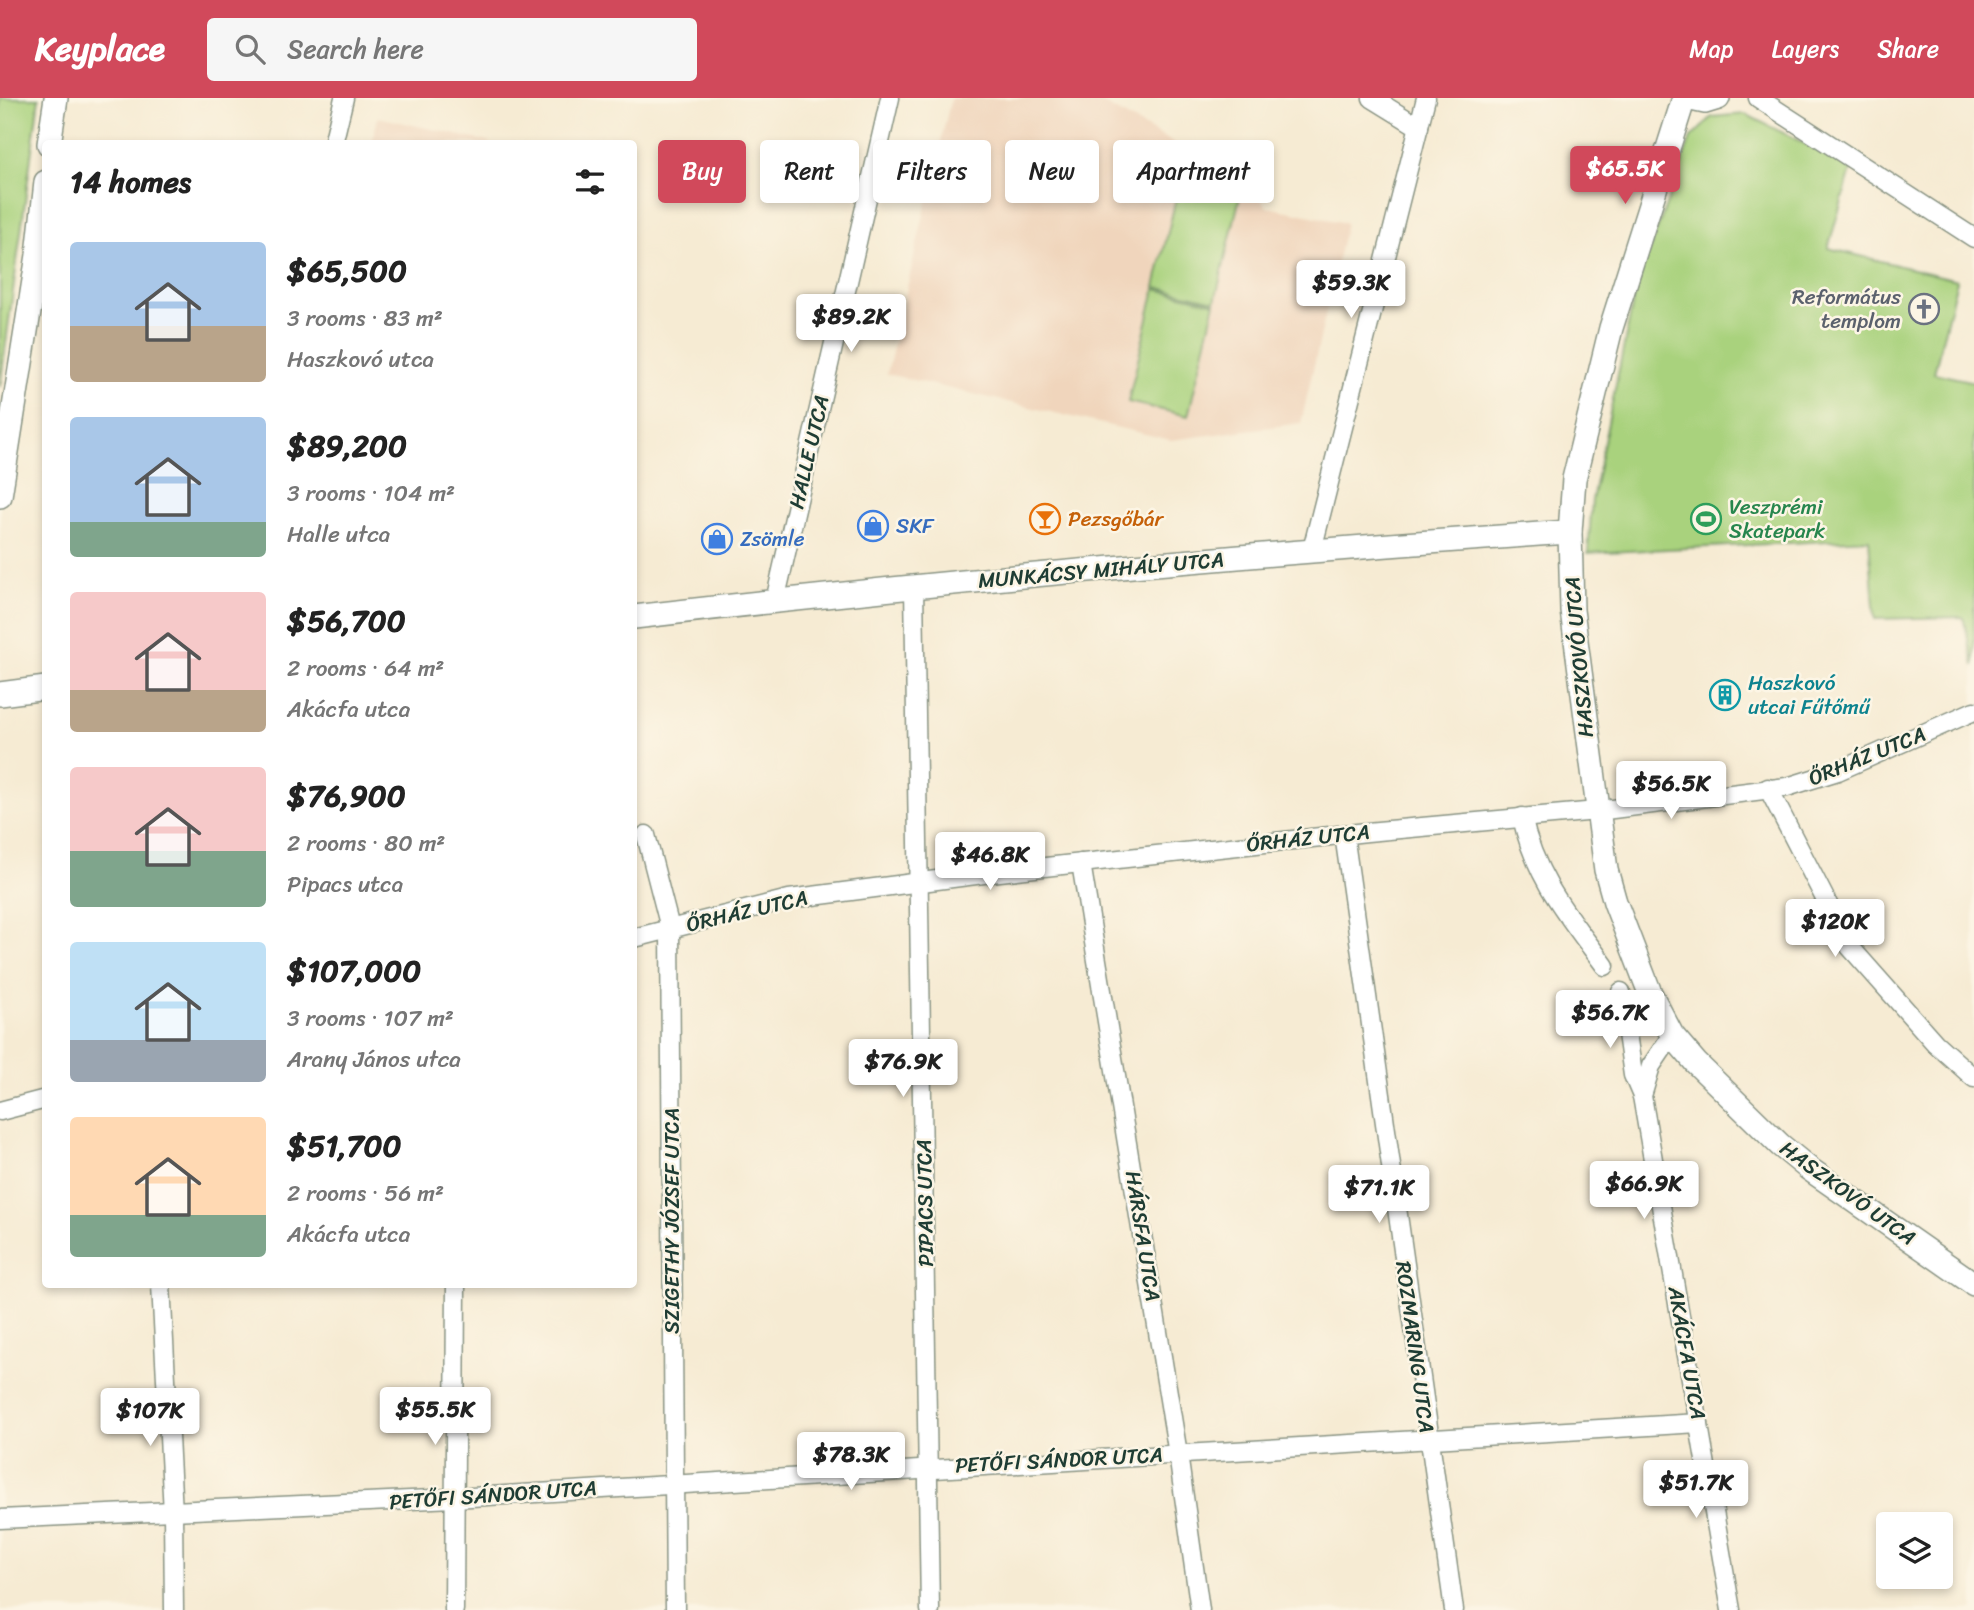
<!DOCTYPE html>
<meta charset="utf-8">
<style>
body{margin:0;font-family:Sriracha,sans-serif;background:#f6f6f6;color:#222;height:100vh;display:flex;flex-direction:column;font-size:26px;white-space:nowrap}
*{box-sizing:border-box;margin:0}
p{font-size:23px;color:#767676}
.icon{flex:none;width:38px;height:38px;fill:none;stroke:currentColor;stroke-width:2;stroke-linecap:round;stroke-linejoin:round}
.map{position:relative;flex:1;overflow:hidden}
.sheet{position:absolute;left:42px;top:42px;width:595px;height:1148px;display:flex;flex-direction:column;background:#fff;border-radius:7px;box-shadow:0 4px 10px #0003}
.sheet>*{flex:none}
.top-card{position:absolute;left:658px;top:42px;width:665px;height:63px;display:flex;gap:14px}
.controls{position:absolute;left:1876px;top:1414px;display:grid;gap:14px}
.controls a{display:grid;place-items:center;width:77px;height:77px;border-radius:7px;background:#fff;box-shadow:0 4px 10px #0003;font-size:35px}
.price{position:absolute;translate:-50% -60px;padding:0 16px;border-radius:7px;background:#fff;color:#222;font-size:23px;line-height:46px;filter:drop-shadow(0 2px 4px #0008)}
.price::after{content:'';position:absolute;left:50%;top:42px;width:21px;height:16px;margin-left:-10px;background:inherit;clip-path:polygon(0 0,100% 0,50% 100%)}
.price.on{background:#d1495b;color:#fff}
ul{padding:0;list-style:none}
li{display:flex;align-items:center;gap:21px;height:175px;padding:0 28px}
li span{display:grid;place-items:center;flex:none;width:196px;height:140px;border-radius:7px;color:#555}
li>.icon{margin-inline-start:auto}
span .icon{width:84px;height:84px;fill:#fffc;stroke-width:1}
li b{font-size:30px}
h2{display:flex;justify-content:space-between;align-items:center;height:84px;padding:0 28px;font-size:30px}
.chip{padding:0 24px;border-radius:7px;background:#fff;box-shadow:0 4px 10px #0003;font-size:24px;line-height:63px}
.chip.on{background:#d1495b;color:#fff}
header{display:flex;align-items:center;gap:42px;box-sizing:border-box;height:98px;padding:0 35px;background:#d1495b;color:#fff}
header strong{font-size:33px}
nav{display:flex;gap:38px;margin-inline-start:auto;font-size:24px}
.search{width:490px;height:63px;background:#f6f6f6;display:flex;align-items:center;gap:18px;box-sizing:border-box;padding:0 24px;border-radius:7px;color:#767676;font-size:26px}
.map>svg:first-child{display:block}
.built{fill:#f0d5bc}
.green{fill:#a9d27d;stroke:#648858;stroke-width:2}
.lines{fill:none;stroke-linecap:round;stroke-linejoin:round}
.minor-casing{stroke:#8a9484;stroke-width:21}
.tertiary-casing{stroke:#8a9484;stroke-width:26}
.minor{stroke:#fff;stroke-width:18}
.tertiary{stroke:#fff;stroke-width:23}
.labels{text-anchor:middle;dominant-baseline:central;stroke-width:5;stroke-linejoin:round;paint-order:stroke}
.worship-label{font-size:21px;fill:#5b616d;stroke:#fcf5e5;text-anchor:end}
.street-label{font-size:21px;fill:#1f3d34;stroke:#fcf5e5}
.leisure-label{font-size:21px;fill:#27864d;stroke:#fcf5e5;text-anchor:start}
.food-label{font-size:21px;fill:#c56008;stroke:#fcf5e5;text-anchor:start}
.shop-label{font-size:21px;fill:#366cbe;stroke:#fcf5e5;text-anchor:start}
.culture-label{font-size:21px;fill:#0d838f;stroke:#fcf5e5;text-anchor:start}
</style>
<header>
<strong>Keyplace</strong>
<div class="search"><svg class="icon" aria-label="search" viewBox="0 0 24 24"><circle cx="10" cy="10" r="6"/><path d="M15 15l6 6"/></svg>Search here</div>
<nav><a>Map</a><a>Layers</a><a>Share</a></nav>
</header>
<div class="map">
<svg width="1974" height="1512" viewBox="0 0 1974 1512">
<rect width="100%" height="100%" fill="#fcf5e5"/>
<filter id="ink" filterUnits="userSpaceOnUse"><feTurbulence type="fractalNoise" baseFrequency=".0143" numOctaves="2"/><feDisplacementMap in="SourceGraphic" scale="14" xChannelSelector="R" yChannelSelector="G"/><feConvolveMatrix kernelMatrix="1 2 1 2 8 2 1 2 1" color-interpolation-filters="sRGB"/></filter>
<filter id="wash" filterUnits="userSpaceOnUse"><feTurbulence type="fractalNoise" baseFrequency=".00686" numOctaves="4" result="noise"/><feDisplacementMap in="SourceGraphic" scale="28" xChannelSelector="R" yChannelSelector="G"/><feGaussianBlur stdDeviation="1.57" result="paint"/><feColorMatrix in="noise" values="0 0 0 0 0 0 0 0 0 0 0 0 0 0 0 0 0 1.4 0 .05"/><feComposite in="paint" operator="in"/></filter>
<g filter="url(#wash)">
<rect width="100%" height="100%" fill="#f6ebd3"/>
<!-- built -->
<g class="built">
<path d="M951 0H1093L1249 87 1267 109 1346 125 1301 325 1171 342 887 276Z"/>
<path d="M378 19 492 45H372Z"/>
</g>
<!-- green -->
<g class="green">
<path d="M0 0H39L0 289Z"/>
<path d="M1745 16 1852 69 1828 150 1957 182 1934 275 1974 284V568L1963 519 1875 521 1869 441 1588 455 1592 402 1636 189 1691 40 1712 19Z"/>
<path d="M1182 75 1242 90 1215 203 1155 189Z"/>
<path d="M1155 191 1215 205 1188 318 1128 304Z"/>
</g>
</g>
<g filter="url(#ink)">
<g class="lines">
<!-- minor casing -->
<g class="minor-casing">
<g id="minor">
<path d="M1372 0 1419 29"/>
<path d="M1758 0 1974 140"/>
<path d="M333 46 344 0"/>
<path d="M1312 452 1426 0"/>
<path d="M914 489 930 1512"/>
<path d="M775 503 890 0"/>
<path d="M1768 690 1850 849 1935 945 1974 980"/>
<path d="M1522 719C1535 780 1569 819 1605 868"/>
<path d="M1344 736 1454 1512"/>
<path d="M646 737 670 830 675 1512"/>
<path d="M1081 765 1178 1356 1200 1512"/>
<path d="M634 840 789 801 999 774 1367 734 1597 713 1787 689 1838 673 1974 613"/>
<path d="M1621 894 1633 977 1642 998"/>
<path d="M1672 937 1651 968 1642 998 1731 1512"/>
<path d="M0 1013 46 1001"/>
<path d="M161 1186 173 1415 174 1512"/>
<path d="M0 1421 454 1400 1699 1325"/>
<path d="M454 1512 456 1186"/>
</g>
</g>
<!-- tertiary casing -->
<g class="tertiary-casing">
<g id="tertiary">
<path d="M1684 0 1611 230 1574 381 1570 434 1572 512 1606 772 1615 804 1650 895 1672 937 1696 965 1780 1047 1808 1070 1974 1186"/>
<path d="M1686 0 1705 4 1718 0"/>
<path d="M49 46 56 0"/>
<path d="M0 398 38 157 46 84"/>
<path d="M634 519C945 483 1257 455 1570 434"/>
<path d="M0 596 46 590"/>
</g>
</g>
<!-- minor -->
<use href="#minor" class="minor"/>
<!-- tertiary -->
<use href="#tertiary" class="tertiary"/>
</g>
</g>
<!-- icons -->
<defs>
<g id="church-ring" transform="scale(1.575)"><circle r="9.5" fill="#fcf5e5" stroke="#6b7280" stroke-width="1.5"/><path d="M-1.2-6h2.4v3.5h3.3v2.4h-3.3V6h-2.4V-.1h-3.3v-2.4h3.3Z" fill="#6b7280"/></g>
<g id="bar-ring" transform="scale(1.575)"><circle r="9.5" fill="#fcf5e5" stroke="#e8710a" stroke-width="1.5"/><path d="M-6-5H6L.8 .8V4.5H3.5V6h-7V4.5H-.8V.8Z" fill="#e8710a"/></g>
<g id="stadium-ring" transform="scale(1.575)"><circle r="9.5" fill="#fcf5e5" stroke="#2e9e5b" stroke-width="1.5"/><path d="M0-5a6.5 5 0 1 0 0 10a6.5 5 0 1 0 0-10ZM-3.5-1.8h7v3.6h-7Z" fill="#2e9e5b"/></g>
<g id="shop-ring" transform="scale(1.575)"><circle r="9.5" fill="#fcf5e5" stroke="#3f7fe0" stroke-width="1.5"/><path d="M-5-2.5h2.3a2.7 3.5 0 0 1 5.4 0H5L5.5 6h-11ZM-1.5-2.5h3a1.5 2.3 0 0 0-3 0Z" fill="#3f7fe0"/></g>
<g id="building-ring" transform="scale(1.575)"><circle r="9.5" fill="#fcf5e5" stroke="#0f9aa8" stroke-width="1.5"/><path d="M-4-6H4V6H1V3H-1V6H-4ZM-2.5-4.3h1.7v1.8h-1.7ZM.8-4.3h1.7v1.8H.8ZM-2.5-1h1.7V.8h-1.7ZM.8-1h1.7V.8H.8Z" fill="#0f9aa8"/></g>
</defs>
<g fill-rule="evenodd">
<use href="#church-ring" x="1924" y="211"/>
<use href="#bar-ring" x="1045" y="421"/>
<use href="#stadium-ring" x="1706" y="421"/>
<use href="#shop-ring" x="873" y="428"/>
<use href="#shop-ring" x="717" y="441"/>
<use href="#building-ring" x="1725" y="597"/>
</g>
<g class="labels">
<!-- worship labels -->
<g class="worship-label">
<text x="1901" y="199">Református<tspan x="1901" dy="24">templom</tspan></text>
</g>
<!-- street labels -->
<g class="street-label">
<text transform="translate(809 354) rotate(-77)">HALLE UTCA</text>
<text transform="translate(1101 472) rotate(-5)">MUNKÁCSY MIHÁLY UTCA</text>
<text transform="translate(1579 559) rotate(-95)">HASZKOVÓ UTCA</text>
<text transform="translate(1867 658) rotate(-22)">ŐRHÁZ UTCA</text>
<text transform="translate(1308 740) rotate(-6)">ŐRHÁZ UTCA</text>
<text transform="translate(747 813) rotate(-13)">ŐRHÁZ UTCA</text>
<text transform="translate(1848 1095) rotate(36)">HASZKOVÓ UTCA</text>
<text transform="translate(925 1105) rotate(-91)">PIPACS UTCA</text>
<text transform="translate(672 1123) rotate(-90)">SZIGETHY JÓZSEF UTCA</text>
<text transform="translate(1143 1138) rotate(81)">HÁRSFA UTCA</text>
<text transform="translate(1415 1249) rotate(82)">ROZMARING UTCA</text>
<text transform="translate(1687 1255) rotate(80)">AKÁCFA UTCA</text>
<text transform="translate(1059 1362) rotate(-3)">PETŐFI SÁNDOR UTCA</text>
<text transform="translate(493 1397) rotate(-4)">PETŐFI SÁNDOR UTCA</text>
</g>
<!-- leisure labels -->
<g class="leisure-label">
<text x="1729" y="409">Veszprémi<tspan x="1729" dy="24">Skatepark</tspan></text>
</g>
<!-- food labels -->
<g class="food-label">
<text x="1068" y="421">Pezsgőbár</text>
</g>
<!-- shop labels -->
<g class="shop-label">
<text x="896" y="428">SKF</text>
<text x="740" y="441">Zsömle</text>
</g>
<!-- culture labels -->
<g class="culture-label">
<text x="1748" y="585">Haszkovó<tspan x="1748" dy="24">utcai Fűtőmű</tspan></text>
</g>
</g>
</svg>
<div class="controls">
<a><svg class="icon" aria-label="layers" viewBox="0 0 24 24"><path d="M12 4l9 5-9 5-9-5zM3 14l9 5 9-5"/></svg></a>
</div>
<b class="price on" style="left:1625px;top:108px">$65.5K</b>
<b class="price" style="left:1351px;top:222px">$59.3K</b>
<b class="price" style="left:851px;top:256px">$89.2K</b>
<b class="price" style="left:1671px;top:723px">$56.5K</b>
<b class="price" style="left:990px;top:794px">$46.8K</b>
<b class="price" style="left:1835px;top:861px">$120K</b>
<b class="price" style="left:1610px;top:952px">$56.7K</b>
<b class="price" style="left:903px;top:1001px">$76.9K</b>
<b class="price" style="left:1644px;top:1123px">$66.9K</b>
<b class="price" style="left:1379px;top:1127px">$71.1K</b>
<b class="price" style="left:435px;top:1349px">$55.5K</b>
<b class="price" style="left:150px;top:1350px">$107K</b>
<b class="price" style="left:851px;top:1394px">$78.3K</b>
<b class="price" style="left:1696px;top:1422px">$51.7K</b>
<div class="top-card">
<a class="chip on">Buy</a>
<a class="chip">Rent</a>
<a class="chip">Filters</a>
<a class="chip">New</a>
<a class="chip">Apartment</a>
</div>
<section class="sheet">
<h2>14 homes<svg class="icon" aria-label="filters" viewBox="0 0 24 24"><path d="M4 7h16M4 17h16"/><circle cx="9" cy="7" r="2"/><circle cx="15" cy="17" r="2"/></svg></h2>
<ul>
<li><span style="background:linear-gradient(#a9c7e8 60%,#b9a48a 0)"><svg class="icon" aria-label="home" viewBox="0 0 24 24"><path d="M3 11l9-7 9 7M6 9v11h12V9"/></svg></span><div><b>$65,500</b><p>3 rooms · 83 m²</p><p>Haszkovó utca</p></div></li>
<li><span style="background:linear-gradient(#a9c7e8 75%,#7fa58c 0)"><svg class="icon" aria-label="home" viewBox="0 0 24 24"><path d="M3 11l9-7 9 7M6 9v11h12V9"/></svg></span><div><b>$89,200</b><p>3 rooms · 104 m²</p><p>Halle utca</p></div></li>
<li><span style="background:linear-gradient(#f6c9c9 70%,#b9a48a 0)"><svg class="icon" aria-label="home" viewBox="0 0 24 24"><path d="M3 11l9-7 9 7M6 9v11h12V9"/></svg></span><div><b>$56,700</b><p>2 rooms · 64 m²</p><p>Akácfa utca</p></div></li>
<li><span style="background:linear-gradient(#f6c9c9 60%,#7fa58c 0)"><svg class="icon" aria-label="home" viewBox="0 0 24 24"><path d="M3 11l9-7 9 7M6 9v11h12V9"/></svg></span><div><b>$76,900</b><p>2 rooms · 80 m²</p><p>Pipacs utca</p></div></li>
<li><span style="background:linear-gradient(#bfe0f5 70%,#9aa5b1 0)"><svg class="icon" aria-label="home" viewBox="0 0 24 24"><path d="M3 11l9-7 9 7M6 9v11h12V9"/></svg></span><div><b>$107,000</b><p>3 rooms · 107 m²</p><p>Arany János utca</p></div></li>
<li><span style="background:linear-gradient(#ffd9b3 70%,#7fa58c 0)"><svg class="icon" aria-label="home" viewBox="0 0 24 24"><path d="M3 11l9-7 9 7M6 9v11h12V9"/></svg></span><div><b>$51,700</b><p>2 rooms · 56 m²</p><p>Akácfa utca</p></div></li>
</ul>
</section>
</div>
